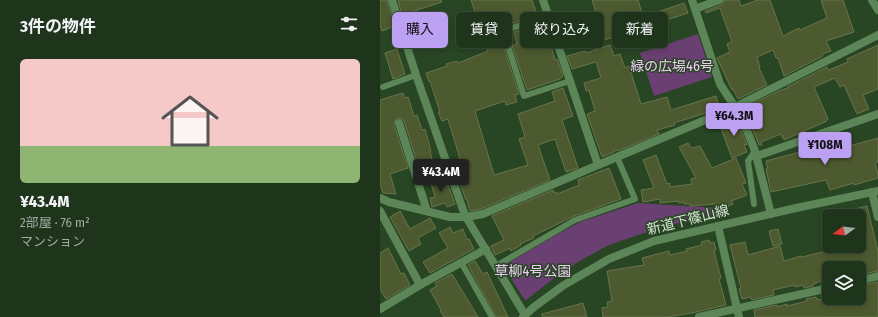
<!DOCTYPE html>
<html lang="ja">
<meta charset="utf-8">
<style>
body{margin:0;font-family:"Fira Sans Condensed","Noto Sans JP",sans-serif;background:#263c24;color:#f1f3f6;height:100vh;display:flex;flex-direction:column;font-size:15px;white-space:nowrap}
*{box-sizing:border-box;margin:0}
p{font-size:13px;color:#a1aaa3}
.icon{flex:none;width:22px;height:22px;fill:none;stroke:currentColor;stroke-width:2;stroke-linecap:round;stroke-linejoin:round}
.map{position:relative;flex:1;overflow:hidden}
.panel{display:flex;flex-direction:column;background:#1e341b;width:380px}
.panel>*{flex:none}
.top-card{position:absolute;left:12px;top:12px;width:380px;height:36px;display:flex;gap:8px}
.needle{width:26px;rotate:255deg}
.tools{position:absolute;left:442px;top:209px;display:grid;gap:8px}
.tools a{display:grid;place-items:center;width:44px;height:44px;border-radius:6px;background:#1e341b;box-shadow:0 2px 6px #0003,0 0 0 1px #3c4f3a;font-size:20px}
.price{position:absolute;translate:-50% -34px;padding:0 9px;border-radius:4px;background:#bca0f2;color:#111;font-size:13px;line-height:26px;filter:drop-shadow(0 1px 2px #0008)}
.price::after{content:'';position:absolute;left:50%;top:24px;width:12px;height:9px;margin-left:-6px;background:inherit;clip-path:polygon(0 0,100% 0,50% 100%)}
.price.selected{background:#222;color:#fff}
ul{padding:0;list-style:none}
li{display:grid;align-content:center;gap:8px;height:212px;padding:0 20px}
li+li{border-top:1px solid #3c4f3a}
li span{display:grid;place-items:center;height:124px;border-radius:6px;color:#555}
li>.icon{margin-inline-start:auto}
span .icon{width:72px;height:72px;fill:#fffc;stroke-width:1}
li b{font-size:17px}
h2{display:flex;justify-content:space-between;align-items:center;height:48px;padding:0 20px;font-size:17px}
.tag{padding:0 14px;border-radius:6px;background:#1e341b;box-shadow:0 2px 6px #0003,0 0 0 1px #3c4f3a;font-size:14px;line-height:36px}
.tag.selected{background:#bca0f2;color:#111}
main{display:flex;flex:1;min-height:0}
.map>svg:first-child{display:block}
.green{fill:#6a3f71}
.building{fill:#4d592f;stroke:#68754a}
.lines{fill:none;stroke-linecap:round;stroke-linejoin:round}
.service{stroke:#5c8657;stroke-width:6}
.minor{stroke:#5c8657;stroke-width:8}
.tertiary{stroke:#5c8657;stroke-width:8}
.labels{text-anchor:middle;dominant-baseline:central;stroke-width:3;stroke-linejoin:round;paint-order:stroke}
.park-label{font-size:14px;fill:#eecdf3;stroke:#284524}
.street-label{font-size:14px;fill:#d3e5d1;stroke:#284524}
</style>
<main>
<section class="panel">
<h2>3件の物件<svg class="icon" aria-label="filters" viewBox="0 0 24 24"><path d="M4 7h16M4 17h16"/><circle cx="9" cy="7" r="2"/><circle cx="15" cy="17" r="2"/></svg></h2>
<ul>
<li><span style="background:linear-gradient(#f6c9c9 70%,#8fb573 0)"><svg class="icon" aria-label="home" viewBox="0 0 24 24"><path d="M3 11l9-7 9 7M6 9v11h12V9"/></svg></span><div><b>¥43.4M</b><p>2部屋 · 76 m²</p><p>マンション</p></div></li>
</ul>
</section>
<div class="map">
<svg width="498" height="317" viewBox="0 0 498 317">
<rect width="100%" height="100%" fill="#284524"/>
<!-- green -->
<g class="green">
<path d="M318 34 332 77 274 96 260 53Z"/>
<path d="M258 203 337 208 338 214 282 227 229 245 201 260 177 276 146 300 144 299 123 266 176 235 200 222Z"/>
</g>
<!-- building -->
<g class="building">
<path d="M0 0H7L15 26 2 31 0 25Z"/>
<path d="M18 0H61L62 2 22 15Z"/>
<path d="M91 0H152L157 15 122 27 114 31 119 49 124 48 139 94 135 95 137 102 126 105 125 101 95 111 114 175 148 165 139 139 145 137 138 114 175 101 172 92 183 88 193 116 182 120 198 168 186 172 175 139 158 145 170 180 101 209 90 211 87 200H86L77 175 84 172 68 119 62 121 58 112H60L50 81 49 82 46 73 67 66 66 64 77 61 78 63 108 51 102 35H103L98 15H96Z"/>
<path d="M212 0H258L263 17 304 3 308 13 224 40Z"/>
<path d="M344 0H359L361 6 378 0H390L403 36 419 28 420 30 447 18 441 0H463L474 32 446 41 451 51 442 54 443 56 404 76 398 58H396L393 50 377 57 380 68H379L387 85 358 99 353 89 352 90 337 58 350 52 347 44 352 42 340 8 326 13 325 11 341 5 343 3Z"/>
<path d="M200 15 203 27 193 29 194 31 180 34 176 20Z"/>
<path d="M160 24V26L165 24 169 36H168L175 60 177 59 183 76 180 79 147 90 132 46 137 44 134 32Z"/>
<path d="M230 45 234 56 240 54 245 68 249 66 261 104 287 97 291 110 336 96 340 108 329 112 294 123 295 125 277 130 279 134 240 150 233 151 234 152 222 157 207 114 215 111 209 90 206 91 204 83 221 78 216 62 192 69 187 56 205 51 206 53Z"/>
<path d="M498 45V89L483 95 489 109 477 114 464 85 460 87 455 78 434 87 448 119 446 120 447 121 404 140V138H403L401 134 381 142 382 145H379L364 108 401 90 408 88 407 87 447 67 449 70 468 62 467 59Z"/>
<path d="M17 49 25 74 13 79 5 53Z"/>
<path d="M23 93 25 98 28 97 34 116 37 115 42 130 45 129 51 151H50L56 178 44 181 41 164 38 165 24 121 22 119 18 118 15 120 14 125 28 168 10 174 16 194 3 193 0 184V100Z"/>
<path d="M356 116 367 145 364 144 367 152 352 158 339 123Z"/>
<path d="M498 138V162L495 163 498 174V178L474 185V183L450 190 446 180 391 192 386 169H388L386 161 439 147 438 142 452 139 455 150Z"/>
<path d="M308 143 311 148 320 146 332 168 356 158 366 183 362 184 367 195 351 201 353 204 340 210 336 204 310 206V204H304V202L299 203 298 201 280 203V199L263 202 261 190 274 188 263 160 276 155 287 184 290 183V187L312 184 311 179 316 178 299 147Z"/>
<path d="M229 168 241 199 194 216 153 236 154 238 140 244 141 245 131 251 130 248 115 255 111 246 124 240 112 216 173 190 174 193 176 192 177 194 199 185 198 180Z"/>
<path d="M63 176V178L65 177 66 179 75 204 67 207 65 203 52 207 50 198 55 197 50 180Z"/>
<path d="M487 206 498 251V271L479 275V268H449V278L433 284V286L424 288 423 285 415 287V285L393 290 394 295 372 300 371 297 362 299 359 289 361 288 350 245 365 242 368 255 400 246 404 261 421 256 422 257 454 249V246H479V216H459L458 213Z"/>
<path d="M20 211 30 229 50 218 56 228 38 238 41 244 29 251 10 217Z"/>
<path d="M70 227 73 233 83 229 87 240 89 239 94 249 50 273 43 262 68 248 59 233Z"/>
<path d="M398 229 402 244 393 246 389 231Z"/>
<path d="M329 240 330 243 334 242 336 250 334 251 341 278 339 279 346 305 312 313 287 317H223L222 308 228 307 227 302 232 301 227 271 264 265 262 258 289 251 290 255 307 251 306 249 322 245 321 242Z"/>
<path d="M8 248 21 274 24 273 30 285 6 299 0 289V253Z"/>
<path d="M95 261 103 274 107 272 128 317H116L88 265Z"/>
<path d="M72 274 98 317H64L60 311 61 310 50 290 57 286 55 283Z"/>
<path d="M498 282V317H375L374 310 397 305V307L407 304V306L427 301 426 299 436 297 437 300 447 298H479V286Z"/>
<path d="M203 303 207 317H162V314Z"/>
</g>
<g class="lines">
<!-- service -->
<g class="service">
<path d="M169 16 123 31 144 96 190 81"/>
<path d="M3 87 36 75"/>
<path d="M374 204 368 161 375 151"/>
<path d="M81 262 112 317"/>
<path d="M116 266 195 220 255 199 237 157"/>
</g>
<!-- minor -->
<g class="minor">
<path d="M12 0 36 75 82 207 86 217 145 315"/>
<path d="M163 0 218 165"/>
<path d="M312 0 340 84 355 107 359 110 375 151 391 214"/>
<path d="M315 9 339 0"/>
<path d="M19 123 47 211"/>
<path d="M377 156 498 114"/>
<path d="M492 192 498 217"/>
<path d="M0 198 9 202 70 217H86L103 214 218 165 349 110 498 35"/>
<path d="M0 211 40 285"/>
<path d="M338 226 359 317"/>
<path d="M479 281 498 276"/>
<path d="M0 309 40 285 106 249"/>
<path d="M319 317 449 288"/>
</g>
<!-- tertiary -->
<g class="tertiary">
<path d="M492 0 498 10"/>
<path d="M143 317 154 307 184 285 229 259 274 241 416 208 498 191"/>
</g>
</g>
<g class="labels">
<!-- park labels -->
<g class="park-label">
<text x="292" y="66">緑の広場46号</text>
<text x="153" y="271">草柳4号公園</text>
</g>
<!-- street labels -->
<g class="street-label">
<text transform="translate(308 220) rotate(-14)">新道下篠山線</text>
</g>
</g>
</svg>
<div class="tools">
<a><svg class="needle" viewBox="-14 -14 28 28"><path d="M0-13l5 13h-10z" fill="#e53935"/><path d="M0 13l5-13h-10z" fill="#a1aaa3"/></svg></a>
<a><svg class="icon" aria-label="layers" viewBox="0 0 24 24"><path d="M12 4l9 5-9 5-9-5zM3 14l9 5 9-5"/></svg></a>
</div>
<b class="price" style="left:354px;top:137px">¥64.3M</b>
<b class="price" style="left:445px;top:166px">¥108M</b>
<b class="price selected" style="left:61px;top:193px">¥43.4M</b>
<div class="top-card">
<a class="tag selected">購入</a>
<a class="tag">賃貸</a>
<a class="tag">絞り込み</a>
<a class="tag">新着</a>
</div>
</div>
</main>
